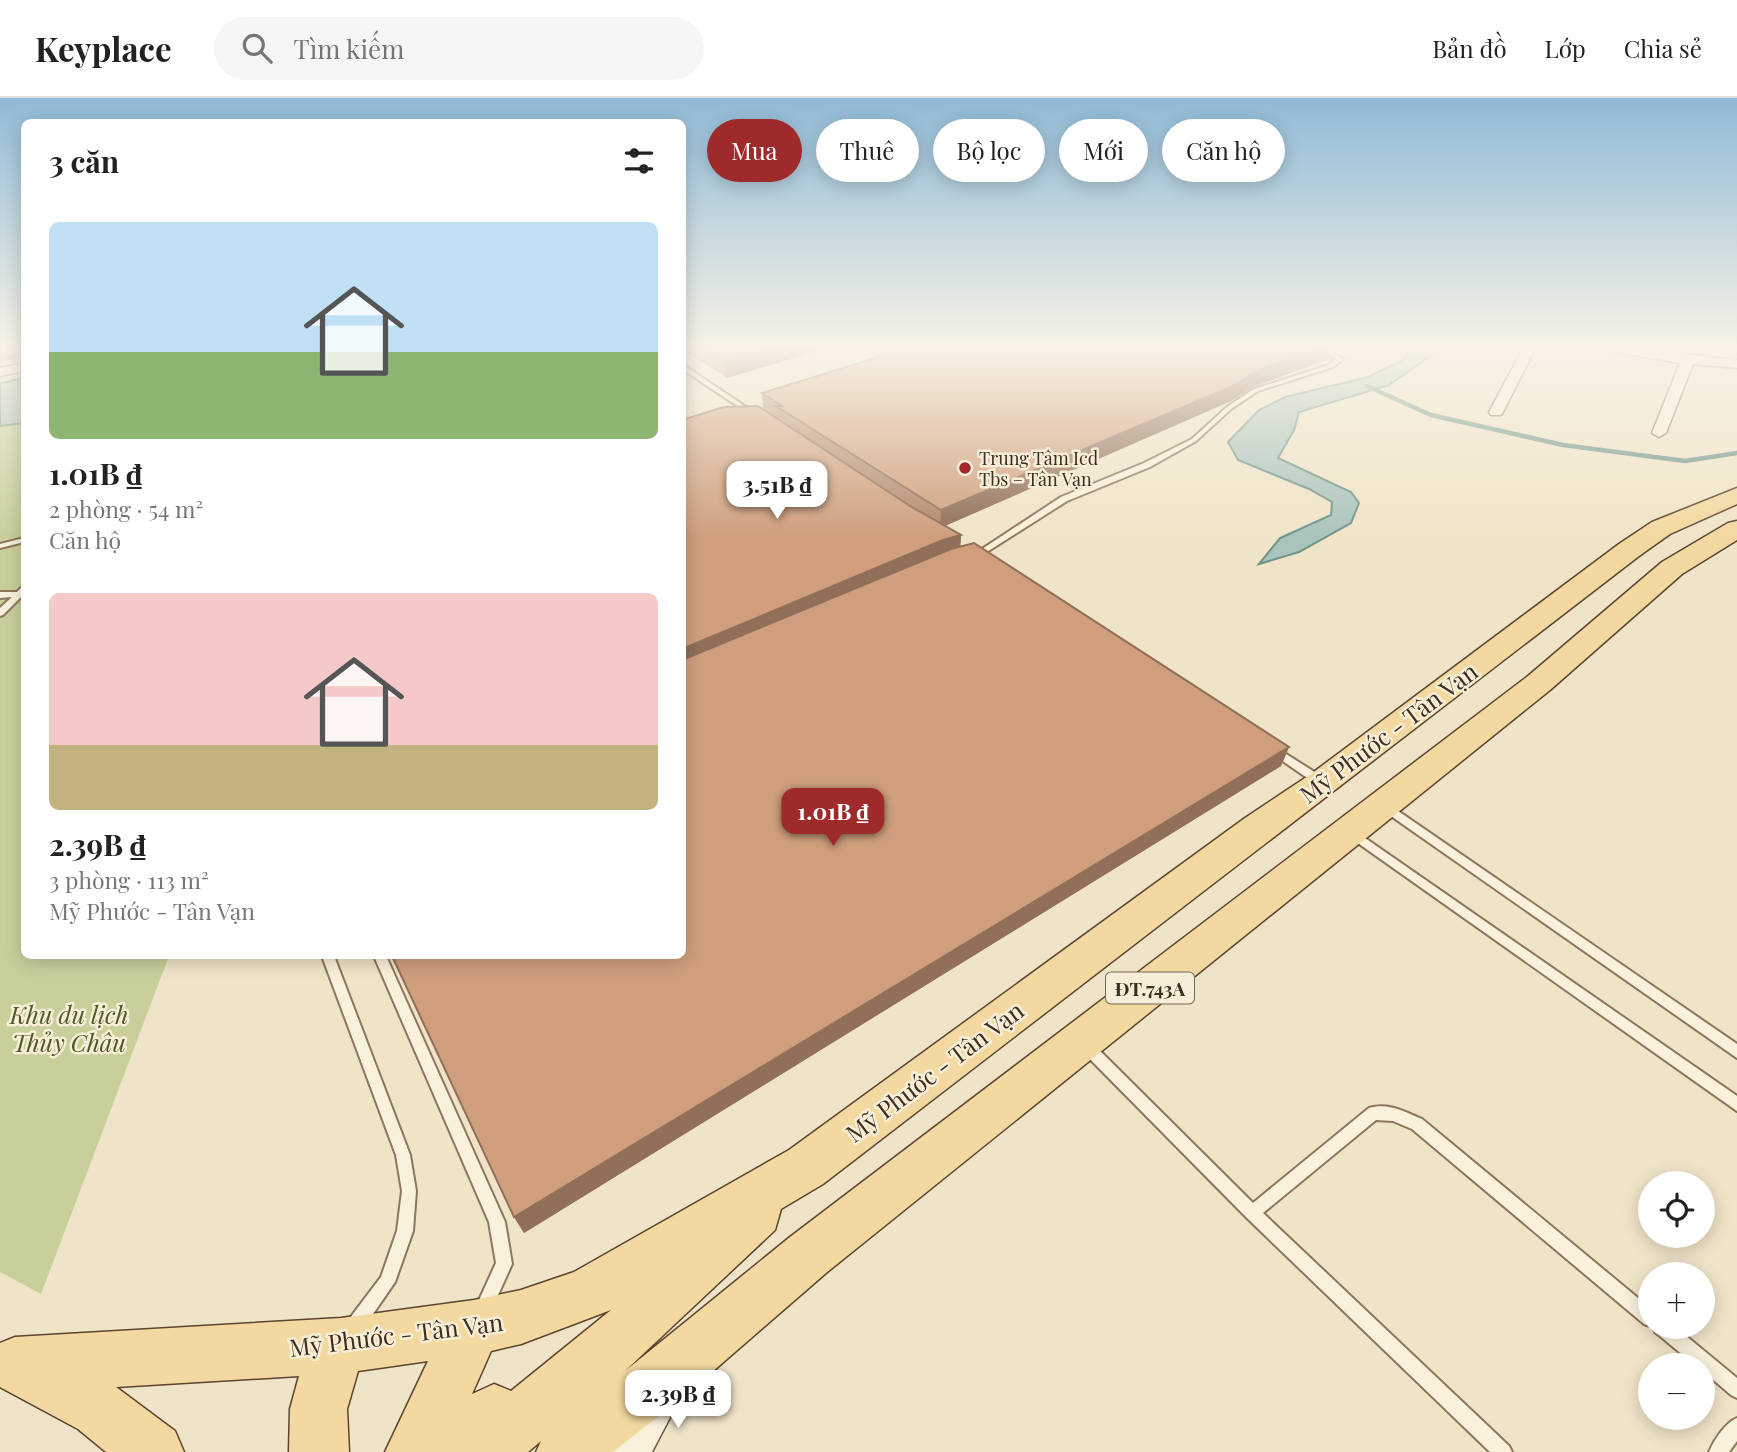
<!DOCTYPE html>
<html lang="vi">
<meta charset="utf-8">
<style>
body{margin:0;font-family:"Playfair Display",serif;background:#f6f6f6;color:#222;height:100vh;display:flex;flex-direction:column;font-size:26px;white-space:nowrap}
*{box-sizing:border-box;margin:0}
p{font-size:23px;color:#767676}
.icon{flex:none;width:38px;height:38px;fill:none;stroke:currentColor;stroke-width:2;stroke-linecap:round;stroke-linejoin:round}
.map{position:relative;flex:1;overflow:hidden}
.side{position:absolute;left:21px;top:21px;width:665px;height:840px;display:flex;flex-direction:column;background:#fff;border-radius:10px;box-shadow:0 4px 18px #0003}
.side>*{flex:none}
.hud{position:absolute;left:707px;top:21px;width:665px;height:63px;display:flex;gap:14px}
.fabs{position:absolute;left:1638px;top:1073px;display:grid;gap:14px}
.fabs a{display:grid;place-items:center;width:77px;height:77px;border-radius:50%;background:#fff;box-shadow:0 4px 18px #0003;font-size:35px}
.price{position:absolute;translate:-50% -60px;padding:0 16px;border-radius:14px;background:#fff;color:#222;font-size:23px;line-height:46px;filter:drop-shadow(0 2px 4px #0008)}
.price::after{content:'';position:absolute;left:50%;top:42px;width:21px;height:16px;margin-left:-10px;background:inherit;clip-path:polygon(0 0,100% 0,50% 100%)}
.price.selected{background:#9e2a2b;color:#fff}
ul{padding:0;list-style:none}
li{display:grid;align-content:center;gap:14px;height:371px;padding:0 28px}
li span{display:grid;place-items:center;height:217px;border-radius:10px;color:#555}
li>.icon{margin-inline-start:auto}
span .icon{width:126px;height:126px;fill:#fffc;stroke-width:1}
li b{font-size:30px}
h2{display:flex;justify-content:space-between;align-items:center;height:84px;padding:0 28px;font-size:30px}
.pill{padding:0 24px;border-radius:32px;background:#fff;box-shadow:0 4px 18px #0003;font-size:24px;line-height:63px}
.pill.selected{background:#9e2a2b;color:#fff}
header{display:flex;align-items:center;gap:42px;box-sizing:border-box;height:98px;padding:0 35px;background:#fff;border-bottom:2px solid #e0e0e0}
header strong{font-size:33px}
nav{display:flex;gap:38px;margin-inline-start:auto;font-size:24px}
.search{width:490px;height:63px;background:#f6f6f6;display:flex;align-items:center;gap:18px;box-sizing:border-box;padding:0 24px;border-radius:38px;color:#767676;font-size:26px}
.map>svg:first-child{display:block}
.green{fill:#c9cf9b}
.water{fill:#a9c4bc;stroke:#6f938a;stroke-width:2}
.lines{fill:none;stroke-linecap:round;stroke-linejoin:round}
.stream{stroke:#6f938a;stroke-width:4.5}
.lane-casing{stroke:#8d765c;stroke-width:4}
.street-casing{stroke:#8d765c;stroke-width:3}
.secondary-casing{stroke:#6f573f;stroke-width:3}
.primary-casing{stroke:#5b4430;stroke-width:3}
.lane{fill:#faf1dc;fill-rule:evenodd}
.street{fill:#faf1dc;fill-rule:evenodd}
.secondary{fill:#faf1dc;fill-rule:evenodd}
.primary{fill:#f3d9a0;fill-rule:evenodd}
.wall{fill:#b2896c}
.shaded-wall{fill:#916f58}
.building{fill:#cf9f7d;stroke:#916f58;stroke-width:2}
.poi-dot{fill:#9e2a2b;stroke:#f7eed8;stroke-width:2.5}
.labels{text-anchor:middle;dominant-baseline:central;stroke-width:5;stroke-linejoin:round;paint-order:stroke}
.far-poi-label{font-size:18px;fill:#3d2e20;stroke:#f7eed8;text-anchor:start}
.shield{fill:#f7eed8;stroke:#756857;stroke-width:2}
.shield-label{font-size:19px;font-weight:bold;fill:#3d2e20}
.near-street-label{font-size:24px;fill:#3d2e20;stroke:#f7eed8}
.near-park-label{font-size:24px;font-style:italic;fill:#4d5a26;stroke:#f7eed8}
</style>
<header>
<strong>Keyplace</strong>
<div class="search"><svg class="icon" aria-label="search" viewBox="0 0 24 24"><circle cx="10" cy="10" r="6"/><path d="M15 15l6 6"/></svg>Tìm kiếm</div>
<nav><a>Bản đồ</a><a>Lớp</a><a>Chia sẻ</a></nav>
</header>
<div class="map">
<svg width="1737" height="1354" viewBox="0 0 1737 1354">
<rect width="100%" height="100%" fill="#f0e4c8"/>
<!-- green -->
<path class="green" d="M24 325V858H169L41 1196 0 1174V328Z"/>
<!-- water -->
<g class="water">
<path d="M1409 249H1435L1439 252 1389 287 1299 314 1294 332 1278 360 1351 394 1359 405 1351 425 1299 454 1259 466 1280 440 1331 417 1332 404 1309 391 1238 362 1228 344 1259 312 1285 299 1368 279 1405 261Z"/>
<path d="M24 280V325L0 328V285Z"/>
</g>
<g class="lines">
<!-- stream -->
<path class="stream" d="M1367 288 1431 317 1563 347 1685 363 1737 355"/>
<!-- lane casing -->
<g class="lane-casing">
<g id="lane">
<path d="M1313 249H1321L1343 261 1333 269 1258 293 1231 311 1196 343 1150 369 1067 403 982 457 985 460 984 462H978L973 457 1061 399 1144 365 1192 341 1227 309 1254 291 1329 267 1336 261Z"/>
<path d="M682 266 755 315 756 316 751 317 682 271Z"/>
<path d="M24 440V444L0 450V446Z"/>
<path d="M21 490H24V496L3 517 0 518V510L12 499 0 500V494H17Z"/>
<path d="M1275 649 1324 680 1325 683 1324 686H1316L1271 655 1270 653Z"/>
<path d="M1385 704 1737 946V960L1381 711 1380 708 1381 705Z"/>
<path d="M1352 731 1737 998V1013L1348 738 1346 735 1348 732Z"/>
<path d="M322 858H334L410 1057 416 1093 413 1133 395 1184 362 1232 356 1234 350 1232 348 1226 350 1220 381 1179 397 1133 402 1093 396 1057Z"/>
<path d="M374 858H386L505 1124 512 1166 489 1217 483 1219 477 1217 475 1211 496 1165 489 1124Z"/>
<path d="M1086 942 1091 944 1253 1105 1369 1010C1388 1004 1405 1014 1422 1021L1650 1210V1228L1644 1226 1412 1031 1393 1023 1376 1022 1263 1115 1509 1348 1512 1354H1490L1247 1120 1081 952 1079 948 1081 944Z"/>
<path d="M1653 1228H1674L1737 1280V1300L1731 1297 1703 1273V1267H1695L1655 1234Z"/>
<path d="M1737 1320V1343L1729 1354H1709C1714 1342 1725 1325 1737 1320Z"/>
</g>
</g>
<!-- street casing -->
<g class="street-casing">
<g id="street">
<path d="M1524 249H1536L1503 314 1501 317H1491L1489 314Z"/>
<path d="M1604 249C1648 249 1692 258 1737 262V270L1693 266 1666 335 1659 339 1652 335 1680 265 1610 253Z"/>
<path d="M24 265V273L0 278V270Z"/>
</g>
</g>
<!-- secondary casing -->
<g class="secondary-casing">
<path id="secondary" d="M652 1278 670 1286 678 1304 652 1354H596L604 1335 634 1286Z"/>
</g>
<!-- primary casing -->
<g class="primary-casing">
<path id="primary" d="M1737 390V406L1670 436 1639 458 823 1086 781 1111 775 1132 625 1273 790 1139 1528 578 1662 464 1728 425 1737 423V442L1682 476 1550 592 826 1175 689 1294 613 1354H536L541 1343 528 1354H385L428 1263 358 1273 347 1311 349 1354H289L290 1311 299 1278 116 1289 175 1333 184 1354H106L78 1331 0 1289V1245L15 1239 341 1220 474 1202 521 1192 574 1174 789 1052 1245 720 1311 676 1619 446 1652 424ZM611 1212 511 1293 494 1286 472 1296 491 1253 521 1246Z"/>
</g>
<!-- lane -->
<use href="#lane" class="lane"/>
<!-- street -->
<use href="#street" class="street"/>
<!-- secondary -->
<use href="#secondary" class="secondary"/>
<!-- primary -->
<use href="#primary" class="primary"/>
</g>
<!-- wall -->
<g class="wall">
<path d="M682 249H830L727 280 682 251Z"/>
<path d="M1329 261 1253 289 1231 303 945 428 961 437 960 448 1289 649 1281 668 524 1135 514 1119 763 312 762 295Z"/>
</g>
<!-- shaded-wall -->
<g class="shaded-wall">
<path d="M774 249H830L727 280 725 263Z"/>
<path d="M1322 249H1333L1329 261 1253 289 1231 303 940 430 941 412 1258 272Z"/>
<path d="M24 253V259L0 264V258Z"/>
<path d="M961 437 960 456 682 572V551L943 442Z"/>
<path d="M1289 649 1281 668 524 1135 514 1119Z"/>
</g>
<!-- building -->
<g class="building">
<path d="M0 249H24V253L0 258Z"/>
<path d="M703 249H774L725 263Z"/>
<path d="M911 249H1322L1258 272 1235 287 941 412 776 308H782L762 295Z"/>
<path d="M758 308 910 408 961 437 943 442 682 551V322L724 309Z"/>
<path d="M974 445 1289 649 514 1119 392 858H682V562L951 451Z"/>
</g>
<!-- sky -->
<linearGradient id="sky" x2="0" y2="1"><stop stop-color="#8fbad6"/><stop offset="0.57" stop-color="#f8f3e6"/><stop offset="1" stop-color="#f8f3e6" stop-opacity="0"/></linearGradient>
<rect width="1737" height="439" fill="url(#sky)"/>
<!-- markers -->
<circle class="poi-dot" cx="965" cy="370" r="7"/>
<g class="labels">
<!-- far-poi labels -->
<g class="far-poi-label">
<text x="979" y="360">Trung Tâm Icd<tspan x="979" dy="21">Tbs – Tân Vạn</tspan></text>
</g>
<!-- shield labels -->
<rect class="shield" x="1106" y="874.5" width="88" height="31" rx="5"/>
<g class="shield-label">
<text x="1150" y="890">ĐT.743A</text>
</g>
<!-- near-street labels -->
<g class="near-street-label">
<text transform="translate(1388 634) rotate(-37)">Mỹ Phước - Tân Vạn</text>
<text transform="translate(934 973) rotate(-37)">Mỹ Phước - Tân Vạn</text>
<text transform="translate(396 1236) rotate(-7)">Mỹ Phước - Tân Vạn</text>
</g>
<!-- near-park labels -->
<g class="near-park-label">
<text x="69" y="916">Khu du lịch<tspan x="69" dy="28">Thủy Châu</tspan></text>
</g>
</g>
</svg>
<div class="fabs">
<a><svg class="icon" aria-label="locate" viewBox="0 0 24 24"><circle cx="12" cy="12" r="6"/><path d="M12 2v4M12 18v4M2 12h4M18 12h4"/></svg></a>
<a>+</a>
<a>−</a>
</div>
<b class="price" style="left:777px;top:423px">3.51B ₫</b>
<b class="price selected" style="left:833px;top:750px">1.01B ₫</b>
<b class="price" style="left:678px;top:1332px">2.39B ₫</b>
<div class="hud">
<a class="pill selected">Mua</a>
<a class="pill">Thuê</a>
<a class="pill">Bộ lọc</a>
<a class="pill">Mới</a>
<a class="pill">Căn hộ</a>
</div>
<section class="side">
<h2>3 căn<svg class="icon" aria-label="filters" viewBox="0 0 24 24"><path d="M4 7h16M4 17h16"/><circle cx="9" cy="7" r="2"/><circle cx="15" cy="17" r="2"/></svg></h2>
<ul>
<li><span style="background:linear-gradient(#bfe0f5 60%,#8fb573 0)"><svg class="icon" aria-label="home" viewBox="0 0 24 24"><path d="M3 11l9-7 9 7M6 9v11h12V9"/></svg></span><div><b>1.01B ₫</b><p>2 phòng · 54 m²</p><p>Căn hộ</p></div></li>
<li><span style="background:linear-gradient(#f6c9c9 70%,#c2b280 0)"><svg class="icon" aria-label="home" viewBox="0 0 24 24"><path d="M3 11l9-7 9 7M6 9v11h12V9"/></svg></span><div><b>2.39B ₫</b><p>3 phòng · 113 m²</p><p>Mỹ Phước - Tân Vạn</p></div></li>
</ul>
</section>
</div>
